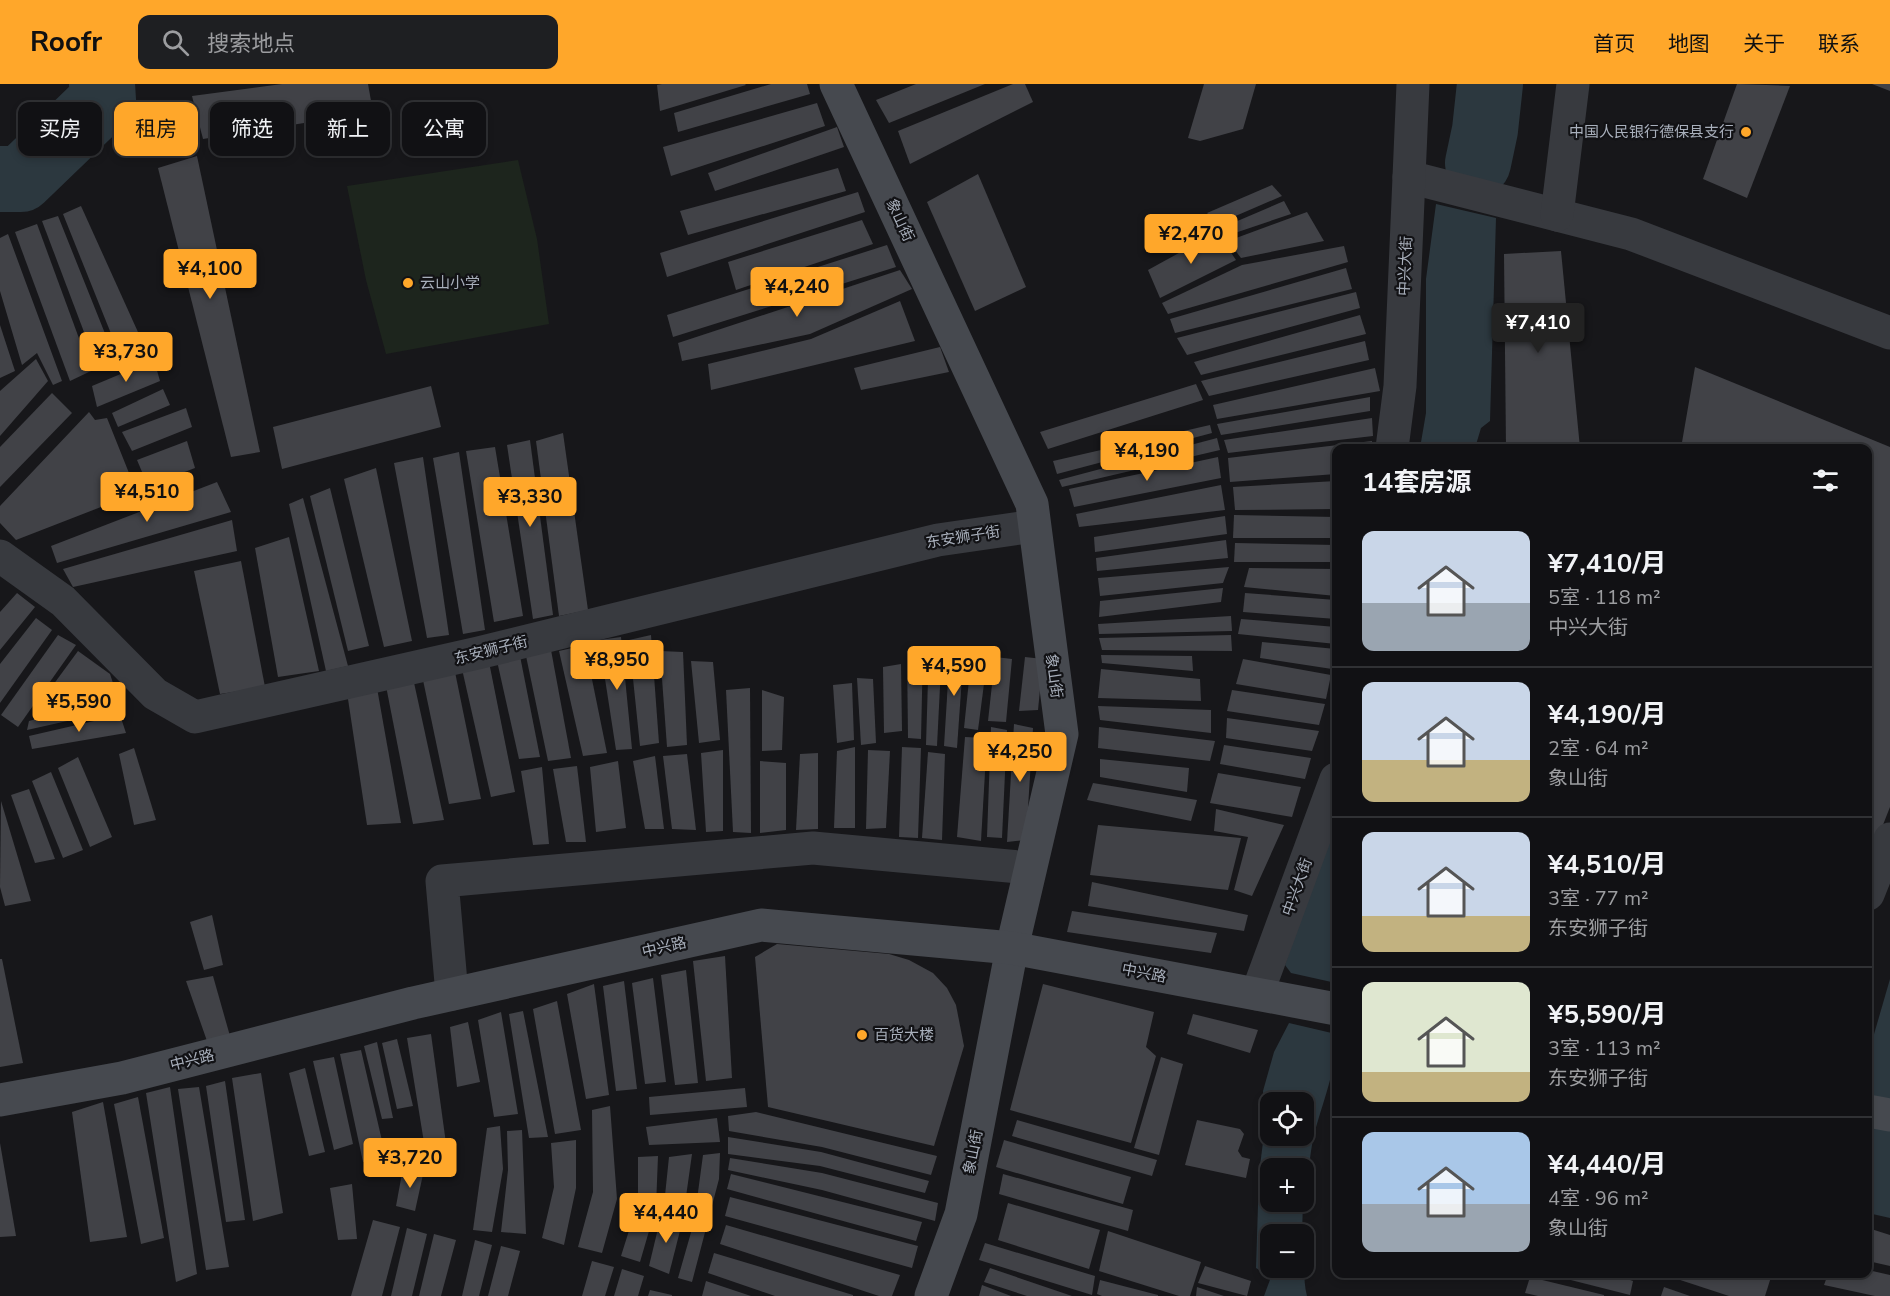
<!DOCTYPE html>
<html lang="zh">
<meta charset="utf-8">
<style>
body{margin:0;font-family:"Nunito Sans","Noto Sans SC",sans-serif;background:#1e1f22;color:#f1f3f6;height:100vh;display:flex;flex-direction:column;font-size:22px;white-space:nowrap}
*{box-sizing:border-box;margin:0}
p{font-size:20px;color:#9c9da0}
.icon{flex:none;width:33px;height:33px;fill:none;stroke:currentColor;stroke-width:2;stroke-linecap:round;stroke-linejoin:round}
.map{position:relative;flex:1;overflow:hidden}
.details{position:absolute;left:1332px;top:360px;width:540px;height:834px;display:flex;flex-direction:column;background:#111114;border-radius:12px;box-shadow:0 3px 9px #0003,0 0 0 2px #303134}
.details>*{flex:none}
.hud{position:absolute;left:18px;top:18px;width:570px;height:54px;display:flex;gap:12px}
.controls{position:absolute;left:1260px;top:1008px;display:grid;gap:12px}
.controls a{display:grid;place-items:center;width:54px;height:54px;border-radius:12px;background:#111114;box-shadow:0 3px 9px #0003,0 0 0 2px #303134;font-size:30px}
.price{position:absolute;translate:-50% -51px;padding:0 14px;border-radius:6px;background:#ffa72a;color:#111;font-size:20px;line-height:39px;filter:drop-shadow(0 2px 3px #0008)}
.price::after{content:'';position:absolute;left:50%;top:36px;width:18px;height:14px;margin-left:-9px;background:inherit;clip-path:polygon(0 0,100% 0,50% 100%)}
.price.active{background:#222;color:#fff}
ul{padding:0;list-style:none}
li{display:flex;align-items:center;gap:18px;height:150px;padding:0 30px}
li+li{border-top:2px solid #303134}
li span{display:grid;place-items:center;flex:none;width:168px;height:120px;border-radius:12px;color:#555}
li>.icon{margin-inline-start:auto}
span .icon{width:72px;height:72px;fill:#fffc;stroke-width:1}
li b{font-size:26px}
h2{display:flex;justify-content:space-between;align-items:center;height:72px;padding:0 30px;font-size:26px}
.chip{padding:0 21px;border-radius:12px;background:#111114;box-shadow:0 3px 9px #0003,0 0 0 2px #303134;font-size:21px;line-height:54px}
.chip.active{background:#ffa72a;color:#111}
header{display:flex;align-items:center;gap:36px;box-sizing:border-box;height:84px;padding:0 30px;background:#ffa72a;color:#111}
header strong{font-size:28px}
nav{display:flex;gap:33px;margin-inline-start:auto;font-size:21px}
.search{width:420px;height:54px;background:#1e1f22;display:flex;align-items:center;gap:15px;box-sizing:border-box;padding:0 21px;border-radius:12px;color:#9c9da0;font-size:22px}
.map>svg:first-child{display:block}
.green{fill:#1d251d}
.water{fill:#2c383f;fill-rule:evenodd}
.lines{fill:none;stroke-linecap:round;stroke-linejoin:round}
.river{stroke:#2c383f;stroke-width:66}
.building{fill:#414247}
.minor{stroke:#383a3f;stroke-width:33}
.tertiary{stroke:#383a3f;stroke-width:33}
.secondary{stroke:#46494f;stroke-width:33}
.poi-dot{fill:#ffa72a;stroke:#121215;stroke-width:2}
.labels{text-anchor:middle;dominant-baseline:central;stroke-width:4.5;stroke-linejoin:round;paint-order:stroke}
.poi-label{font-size:15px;fill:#a8afbb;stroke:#121215;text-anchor:start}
.street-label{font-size:15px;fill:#a8afbb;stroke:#121215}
</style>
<header>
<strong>Roofr</strong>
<div class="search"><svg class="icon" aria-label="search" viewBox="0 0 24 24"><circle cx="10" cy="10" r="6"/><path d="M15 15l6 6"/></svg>搜索地点</div>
<nav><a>首页</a><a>地图</a><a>关于</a><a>联系</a></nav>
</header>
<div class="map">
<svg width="1890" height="1212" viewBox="0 0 1890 1212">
<rect width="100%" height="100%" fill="#17171a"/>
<!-- green -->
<path class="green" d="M518 76 537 155 549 240 386 270 366 196 347 102Z"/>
<!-- water -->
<g class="water">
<path d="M1436 120 1496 134 1490 337 1481 344 1475 364H1420L1426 329V195Z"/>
<path d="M1336 727V899L1291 889 1285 881Z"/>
<path d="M1890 895V1134L1868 1129V971Z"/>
<path d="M1289 939 1336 950C1337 985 1323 1017 1314 1051 1309 1072 1309 1094 1304 1116V1084H1270V1118H1303L1302 1150H1270V1184H1304V1169C1305 1184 1303 1197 1307 1212H1264L1271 1193 1256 1184 1259 1090 1265 1042 1263 1007 1274 968ZM1304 1018V1052H1270V1018Z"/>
</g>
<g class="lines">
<!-- river -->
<g class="river">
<path d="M1478 79 1485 46 1490 0"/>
<path d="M0 95H21L103 16 102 0"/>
</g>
</g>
<!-- building -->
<g class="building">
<path d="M282 0H368L373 28 203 55 192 12Z"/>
<path d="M662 0H745L746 1 660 27 657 1Z"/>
<path d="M771 0H807L810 10 678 48 674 29Z"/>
<path d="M916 0H985L889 39 876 16Z"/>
<path d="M1013 0H1025L1033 18 910 80 898 47Z"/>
<path d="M1204 0H1256L1243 45 1200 57 1188 54Z"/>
<path d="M1737 0 1790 2 1747 114 1703 95Z"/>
<path d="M1872 0H1890V7Z"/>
<path d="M817 19 825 42 671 92 663 63Z"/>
<path d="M837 43 844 63 715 107 708 89Z"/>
<path d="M197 72 260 368 231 373 158 84Z"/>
<path d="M838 84 846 107 688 151 680 127Z"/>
<path d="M978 90 1026 203 975 227 927 118Z"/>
<path d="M1272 101 1282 112 1217 140 1207 129Z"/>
<path d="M858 108 865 128 667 193 660 169Z"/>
<path d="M1284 117 1291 130 1226 152 1221 144Z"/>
<path d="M81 122 147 268 122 277 63 130Z"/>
<path d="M1307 128 1324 157 1241 174 1228 157Z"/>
<path d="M58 132 116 277 98 285 42 137Z"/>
<path d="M862 136 873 160 736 206 728 178Z"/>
<path d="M37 140 91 287 70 297 15 148Z"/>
<path d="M1217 148 1236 176 1160 214 1148 186Z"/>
<path d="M8 150 62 297 53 301 37 269 22 281 0 207V154Z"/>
<path d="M887 161 896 183 673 253 667 231Z"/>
<path d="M1344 162 1348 178 1168 230 1162 219 1242 181Z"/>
<path d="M1561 167 1580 364H1506L1504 170Z"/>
<path d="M1346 184 1352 205 1175 249 1170 235Z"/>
<path d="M900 186 912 205 810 250 682 277 678 259Z"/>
<path d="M1356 208 1360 224 1187 271 1177 254Z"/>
<path d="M900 217 915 257 711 306 708 280 811 255Z"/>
<path d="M1360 231 1366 250 1201 291 1194 278Z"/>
<path d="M0 241 15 287 0 294Z"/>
<path d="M1365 257 1369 276 1209 312 1201 297Z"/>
<path d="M940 263 949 288 861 306 854 284Z"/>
<path d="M36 275 48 297 0 352V307Z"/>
<path d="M154 276 160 297 97 323 92 302Z"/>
<path d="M1695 283 1890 363V723L1868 779V364H1681Z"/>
<path d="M1375 284 1380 307 1217 335 1213 321Z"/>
<path d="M1196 300 1203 316 1048 365 1040 348Z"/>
<path d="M431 302 441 343 282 385 273 343Z"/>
<path d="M163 305 170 321 118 343 112 329Z"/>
<path d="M52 309 72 329 0 403V363Z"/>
<path d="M1370 313V327L1221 351 1217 340Z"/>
<path d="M186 324 192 343 132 367 122 348Z"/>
<path d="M89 328 95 336 107 334 137 409 16 456 0 439V422Z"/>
<path d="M1372 334 1373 352 1228 369 1224 356Z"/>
<path d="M1210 341 1212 349 1057 390 1053 377Z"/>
<path d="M563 349 588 526 559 532 536 357Z"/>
<path d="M1217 354 1220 366 1062 403 1059 396Z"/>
<path d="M530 356 553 531 533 535 507 361Z"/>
<path d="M187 357 195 384 148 402 137 376Z"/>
<path d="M1372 357V364H1336V390L1230 398 1228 374Z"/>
<path d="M495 363 523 532 494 538 466 367Z"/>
<path d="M459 368 485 546 463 550 433 374Z"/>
<path d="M423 373 449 551 427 554 394 379Z"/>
<path d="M1218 373 1221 394 1074 423 1069 405Z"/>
<path d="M376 384 412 557 384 563 344 395Z"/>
<path d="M1336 397V425L1235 426 1233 403Z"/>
<path d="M217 398 231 428 57 479 51 462Z"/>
<path d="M1221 401 1225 426 1079 443 1076 430Z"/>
<path d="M330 404 369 562 348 567 310 412Z"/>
<path d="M303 414 348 582 326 587 289 420Z"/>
<path d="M1234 431 1336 433V454H1233Z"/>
<path d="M1225 432 1227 450 1095 468 1094 453Z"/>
<path d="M232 436 237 467 73 503 63 485Z"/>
<path d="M289 453 319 587 278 593 255 464Z"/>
<path d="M1226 456 1228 474 1097 487 1096 474Z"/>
<path d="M1235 459 1336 461V478H1234Z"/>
<path d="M241 477 265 603 220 610 194 487Z"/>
<path d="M1229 483 1223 499 1100 512 1098 494Z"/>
<path d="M1249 484 1336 485V512L1244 503Z"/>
<path d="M1223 504 1221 518 1099 533 1100 517Z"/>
<path d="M17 509 35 523 0 566V528Z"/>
<path d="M1245 509 1336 516V535L1243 528Z"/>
<path d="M1231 532 1232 547 1099 550 1098 540Z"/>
<path d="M36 534 52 546 0 619V580Z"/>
<path d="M1241 535 1336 543V560L1238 550Z"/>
<path d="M58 551 76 561 18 643 1 631Z"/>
<path d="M651 551 659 659 640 662 629 556Z"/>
<path d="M1231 551 1232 567 1102 566 1099 554Z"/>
<path d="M621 553 632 665 616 666 599 556Z"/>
<path d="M1262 558 1336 565V571L1332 585 1260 574Z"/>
<path d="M585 561 607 669 583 672 559 567Z"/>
<path d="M929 563H942L937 662 926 661Z"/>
<path d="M923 564 921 655 908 654 907 567Z"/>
<path d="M950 565H964L957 664 944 662Z"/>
<path d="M551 566 571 674 548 677 526 572Z"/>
<path d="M78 567 110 590 115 605 41 629 34 627Z"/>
<path d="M660 567 683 568 687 661 667 663Z"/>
<path d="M972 567 988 569 978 646 964 644Z"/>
<path d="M1101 571 1192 572 1193 587 1102 579Z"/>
<path d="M520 572 540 673 519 675 497 577Z"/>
<path d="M995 573 1012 575 1006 638 988 637Z"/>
<path d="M1025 573 1043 575 1038 626 1019 627Z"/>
<path d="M1243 575 1331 591 1326 615 1236 600Z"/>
<path d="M691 577 713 578 720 656 699 659Z"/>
<path d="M489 578 515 708 491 713 462 585Z"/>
<path d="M901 580 902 647 884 649 883 583Z"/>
<path d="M1101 585 1200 595 1201 617 1098 614Z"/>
<path d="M455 588 481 715 449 720 423 596Z"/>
<path d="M413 594 444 736 413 740 386 602Z"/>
<path d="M857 594 873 595 876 659 861 661Z"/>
<path d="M852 599 854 656 837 659 833 601Z"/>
<path d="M377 604 401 739 367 741 348 615Z"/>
<path d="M750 604 751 749 733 748 726 606Z"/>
<path d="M762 606 784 613 782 666 762 667Z"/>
<path d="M1232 606 1325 620 1319 641 1227 627Z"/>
<path d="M120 611 121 625 27 646 29 637Z"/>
<path d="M1098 622 1211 626V649L1100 636Z"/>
<path d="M120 631 126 649 32 665 29 652Z"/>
<path d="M1227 634 1319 647 1312 667 1226 654Z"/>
<path d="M1014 640 1033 644 1026 756 1007 758Z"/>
<path d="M991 643 1007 646 1002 754 987 753Z"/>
<path d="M1099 643 1215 657 1210 677 1098 664Z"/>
<path d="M965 653 987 654 981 757 957 753Z"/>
<path d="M1224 661 1311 674 1305 695 1220 680Z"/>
<path d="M855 663V744H834L837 667Z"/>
<path d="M902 663 921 664 918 754 899 753Z"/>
<path d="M134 664 156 736 134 741 119 670Z"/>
<path d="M723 666V747L706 748 701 669Z"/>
<path d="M868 666 890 667 886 744 866 745Z"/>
<path d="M928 668 945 670 942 756 922 754Z"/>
<path d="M818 669V745L796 746 800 670Z"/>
<path d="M687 670 696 746 672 745 663 672Z"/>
<path d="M655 672 664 745H645L633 677Z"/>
<path d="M78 673 112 753 90 763 58 684Z"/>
<path d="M1100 675 1189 684 1187 708 1100 693Z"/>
<path d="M618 677 626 744 596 748 590 683Z"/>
<path d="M760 677 786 679V746L760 749Z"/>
<path d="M577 682 586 758H566L553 685Z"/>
<path d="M542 683 549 760 533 761 521 687Z"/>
<path d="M51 688 83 766 63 774 32 697Z"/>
<path d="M1218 689 1301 703 1292 733 1210 719Z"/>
<path d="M1093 699 1197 716 1191 737 1087 716Z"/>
<path d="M29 705 55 775 35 779 11 711Z"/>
<path d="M1 717 31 817 5 822 0 803Z"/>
<path d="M1216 725 1284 741 1252 812 1234 806 1248 753 1214 747Z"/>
<path d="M1098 741 1241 754 1228 806 1090 791Z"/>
<path d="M1092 798 1248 831 1244 847 1088 822Z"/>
<path d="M1072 827 1217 849 1211 869 1067 848Z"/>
<path d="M212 831 223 881 204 886 190 838Z"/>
<path d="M777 860 889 870 909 876 933 889 947 904 956 921 964 962 934 1062 768 1023 755 873Z"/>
<path d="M725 872 732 994 706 997 693 877Z"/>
<path d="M0 875H2L23 979 0 983Z"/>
<path d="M686 886 698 999 675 1001 661 891Z"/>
<path d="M213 892 230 952 207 957 186 897Z"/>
<path d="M653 894 666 998 645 1000 632 899Z"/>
<path d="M624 897 637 1005 616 1007 603 902Z"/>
<path d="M594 900 609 1011 586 1015 567 910Z"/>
<path d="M1043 900 1154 928 1146 963 1156 972 1131 1059 1010 1026Z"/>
<path d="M557 917 581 1046 555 1050 533 925Z"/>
<path d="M523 927 548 1053 529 1054 509 930Z"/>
<path d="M501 928 518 1030 494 1033 478 936Z"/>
<path d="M1193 930 1258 946 1250 969 1187 950Z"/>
<path d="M468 938 480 998 457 1003 450 943Z"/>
<path d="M431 950 448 1074 427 1077 407 954Z"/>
<path d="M397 955 413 1022 397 1025 382 959Z"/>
<path d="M377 958 393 1034 382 1035 364 962Z"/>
<path d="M361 966 386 1074 363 1078 340 970Z"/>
<path d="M334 973 353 1060 334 1066 313 977Z"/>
<path d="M1161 973 1183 980 1159 1071 1134 1064Z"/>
<path d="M305 984 325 1068 309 1072 289 989Z"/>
<path d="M261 989 283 1129 253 1137 232 994Z"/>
<path d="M225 997 245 1136 226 1138 206 1002Z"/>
<path d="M170 1003 197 1190 176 1198 146 1009Z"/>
<path d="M199 1003 229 1183 206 1186 178 1005Z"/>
<path d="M745 1004 747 1023 650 1031 649 1013Z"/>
<path d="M138 1013 164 1154 141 1160 114 1020Z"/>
<path d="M103 1018 127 1153 90 1158 72 1028Z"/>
<path d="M610 1022 617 1115 602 1169 578 1163 593 1108 592 1026Z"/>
<path d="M756 1028 937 1072 931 1091 822 1063 729 1047 728 1032Z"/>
<path d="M717 1034 720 1058 649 1061 646 1043Z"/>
<path d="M1017 1036 1157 1076 1152 1092 1012 1052Z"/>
<path d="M1197 1036 1240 1045 1244 1050 1238 1067 1242 1073 1250 1075 1246 1094 1185 1081Z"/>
<path d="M500 1042 503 1085 492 1148 473 1146 487 1044Z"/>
<path d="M522 1046 526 1150 501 1148 508 1086 507 1047Z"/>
<path d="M728 1053 821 1068 929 1097 925 1109 820 1082 728 1070Z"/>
<path d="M576 1056V1104L564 1161 542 1154 554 1103 551 1059Z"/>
<path d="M1004 1056 1131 1093 1123 1120 996 1083Z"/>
<path d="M0 1059 16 1152 0 1153Z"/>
<path d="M720 1069 719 1095 692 1198 678 1194 694 1138 703 1071Z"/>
<path d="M692 1070 684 1127 664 1121 669 1073Z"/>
<path d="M658 1072 656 1123 640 1178 621 1172 638 1118V1073Z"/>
<path d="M730 1074 822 1089 938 1119 935 1137 822 1106 728 1086Z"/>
<path d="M403 1084 424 1086 415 1127 396 1122Z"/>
<path d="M731 1090 922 1138 916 1157 727 1105Z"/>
<path d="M1003 1090 1133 1126 1128 1147 999 1110Z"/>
<path d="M352 1100 357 1155 338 1156 330 1104Z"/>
<path d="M730 1113 918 1162 912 1184 725 1132Z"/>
<path d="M1008 1119 1100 1146 1089 1185 998 1156Z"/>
<path d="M661 1132 683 1135 669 1190 649 1182Z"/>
<path d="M373 1136 400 1143 382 1212H351Z"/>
<path d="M726 1141 900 1191 892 1212H879L720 1160Z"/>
<path d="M407 1144 427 1150 412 1212H391Z"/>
<path d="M1868 1144 1890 1151V1182L1868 1177Z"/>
<path d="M1108 1147 1201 1178 1190 1212H1179L1099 1187Z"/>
<path d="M434 1150 456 1156 441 1212H419Z"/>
<path d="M475 1156 492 1161 479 1212H462Z"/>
<path d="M985 1159 1095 1192 1092 1211 979 1176Z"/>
<path d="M501 1162 520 1167 508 1212H488Z"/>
<path d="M714 1169 853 1211V1212H775L708 1189Z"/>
<path d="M592 1177 614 1183 605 1212H582Z"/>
<path d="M1205 1182 1251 1197 1247 1212 1198 1199Z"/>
<path d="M990 1184 1072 1212H1027L984 1198Z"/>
<path d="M622 1185 644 1192 638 1212H614Z"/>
<path d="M1868 1186 1890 1191V1212H1875L1824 1201 1828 1190H1868Z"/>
<path d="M1547 1190H1613L1633 1197 1630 1211Z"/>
<path d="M1672 1190H1772L1765 1212H1729L1671 1193Z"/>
<path d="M1530 1193 1604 1211V1212H1538L1525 1209Z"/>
<path d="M1100 1196 1158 1211V1212H1102L1097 1210Z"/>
<path d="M706 1197 751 1212H702Z"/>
<path d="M982 1201 1011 1212H979Z"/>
<path d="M1197 1203 1224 1212H1196Z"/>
<path d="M1664 1203 1690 1212H1661Z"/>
<path d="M650 1206 672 1211V1212H648Z"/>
</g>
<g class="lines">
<!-- minor -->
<g class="minor">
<path d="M1409 93 1631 150 1890 249"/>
<path d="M1557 131 1573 0"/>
<path d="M452 910 442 797 813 764 1030 784"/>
</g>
<!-- tertiary -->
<g class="tertiary">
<path d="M1392 364 1400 302 1413 0"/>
<path d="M0 472 63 517 155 610 195 633 478 569 938 456 1034 442"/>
<path d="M1868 810 1890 755"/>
<path d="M1257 910 1336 695"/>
</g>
<!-- secondary -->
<g class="secondary">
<path d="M836 0 1032 420 1062 650 1012 864 961 1130 931 1212"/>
<path d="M0 1016 122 994 413 919 761 841 1012 864 1336 925"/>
<path d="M1868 1027 1890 1031"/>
</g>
</g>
<!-- markers -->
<g class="poi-dot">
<circle cx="1746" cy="48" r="6"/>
<circle cx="408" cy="199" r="6"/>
<circle cx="862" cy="951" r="6"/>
</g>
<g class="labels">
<!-- poi labels -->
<g class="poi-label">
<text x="1734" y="48" text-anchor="end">中国人民银行德保县支行</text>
<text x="420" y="199">云山小学</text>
<text x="874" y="951">百货大楼</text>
</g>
<!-- street labels -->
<g class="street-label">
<text transform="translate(900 136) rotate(65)">象山街</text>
<text transform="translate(1405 182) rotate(-87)">中兴大街</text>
<text transform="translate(963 453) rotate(-9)">东安狮子街</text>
<text transform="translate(491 566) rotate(-14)">东安狮子街</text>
<text transform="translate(1054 592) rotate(82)">象山街</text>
<text transform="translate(1297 803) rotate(-70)">中兴大街</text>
<text transform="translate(664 863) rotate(-13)">中兴路</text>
<text transform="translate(1144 889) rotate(11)">中兴路</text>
<text transform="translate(192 976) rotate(-14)">中兴路</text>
<text transform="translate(973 1068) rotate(-79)">象山街</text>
</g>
</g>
</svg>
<div class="controls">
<a><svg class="icon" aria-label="locate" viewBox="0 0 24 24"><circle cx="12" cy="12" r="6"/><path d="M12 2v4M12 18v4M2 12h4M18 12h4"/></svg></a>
<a>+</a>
<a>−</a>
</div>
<b class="price" style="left:1191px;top:181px">¥2,470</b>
<b class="price" style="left:210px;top:216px">¥4,100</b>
<b class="price" style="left:797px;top:234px">¥4,240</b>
<b class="price active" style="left:1538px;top:270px">¥7,410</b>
<b class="price" style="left:126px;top:299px">¥3,730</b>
<b class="price" style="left:1147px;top:398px">¥4,190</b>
<b class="price" style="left:147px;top:439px">¥4,510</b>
<b class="price" style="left:530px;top:444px">¥3,330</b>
<b class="price" style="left:617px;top:607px">¥8,950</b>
<b class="price" style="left:954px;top:613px">¥4,590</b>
<b class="price" style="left:79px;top:649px">¥5,590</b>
<b class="price" style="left:1020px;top:699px">¥4,250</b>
<b class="price" style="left:410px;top:1105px">¥3,720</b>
<b class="price" style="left:666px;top:1160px">¥4,440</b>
<div class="hud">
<a class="chip">买房</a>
<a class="chip active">租房</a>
<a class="chip">筛选</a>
<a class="chip">新上</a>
<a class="chip">公寓</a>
</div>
<section class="details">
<h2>14套房源<svg class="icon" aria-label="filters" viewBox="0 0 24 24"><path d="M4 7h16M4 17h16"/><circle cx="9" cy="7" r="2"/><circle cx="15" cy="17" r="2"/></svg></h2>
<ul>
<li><span style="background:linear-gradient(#c9d6e8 60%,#9aa5b1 0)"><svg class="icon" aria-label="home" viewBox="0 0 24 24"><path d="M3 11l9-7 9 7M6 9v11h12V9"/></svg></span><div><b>¥7,410/月</b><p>5室 · 118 m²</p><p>中兴大街</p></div></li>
<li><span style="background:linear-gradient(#c9d6e8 65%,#c2b280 0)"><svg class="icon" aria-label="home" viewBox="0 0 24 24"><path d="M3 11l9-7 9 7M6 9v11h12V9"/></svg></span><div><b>¥4,190/月</b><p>2室 · 64 m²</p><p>象山街</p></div></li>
<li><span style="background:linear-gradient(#c9d6e8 70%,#c2b280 0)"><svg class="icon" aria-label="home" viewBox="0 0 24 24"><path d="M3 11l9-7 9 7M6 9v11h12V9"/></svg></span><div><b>¥4,510/月</b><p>3室 · 77 m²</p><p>东安狮子街</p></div></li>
<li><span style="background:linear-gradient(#dfe7d0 75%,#c2b280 0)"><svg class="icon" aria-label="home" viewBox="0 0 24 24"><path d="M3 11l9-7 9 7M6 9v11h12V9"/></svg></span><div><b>¥5,590/月</b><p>3室 · 113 m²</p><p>东安狮子街</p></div></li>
<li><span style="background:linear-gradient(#a9c7e8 60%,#9aa5b1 0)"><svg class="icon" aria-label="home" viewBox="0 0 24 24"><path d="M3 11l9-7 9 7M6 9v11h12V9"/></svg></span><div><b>¥4,440/月</b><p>4室 · 96 m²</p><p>象山街</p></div></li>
</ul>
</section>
</div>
